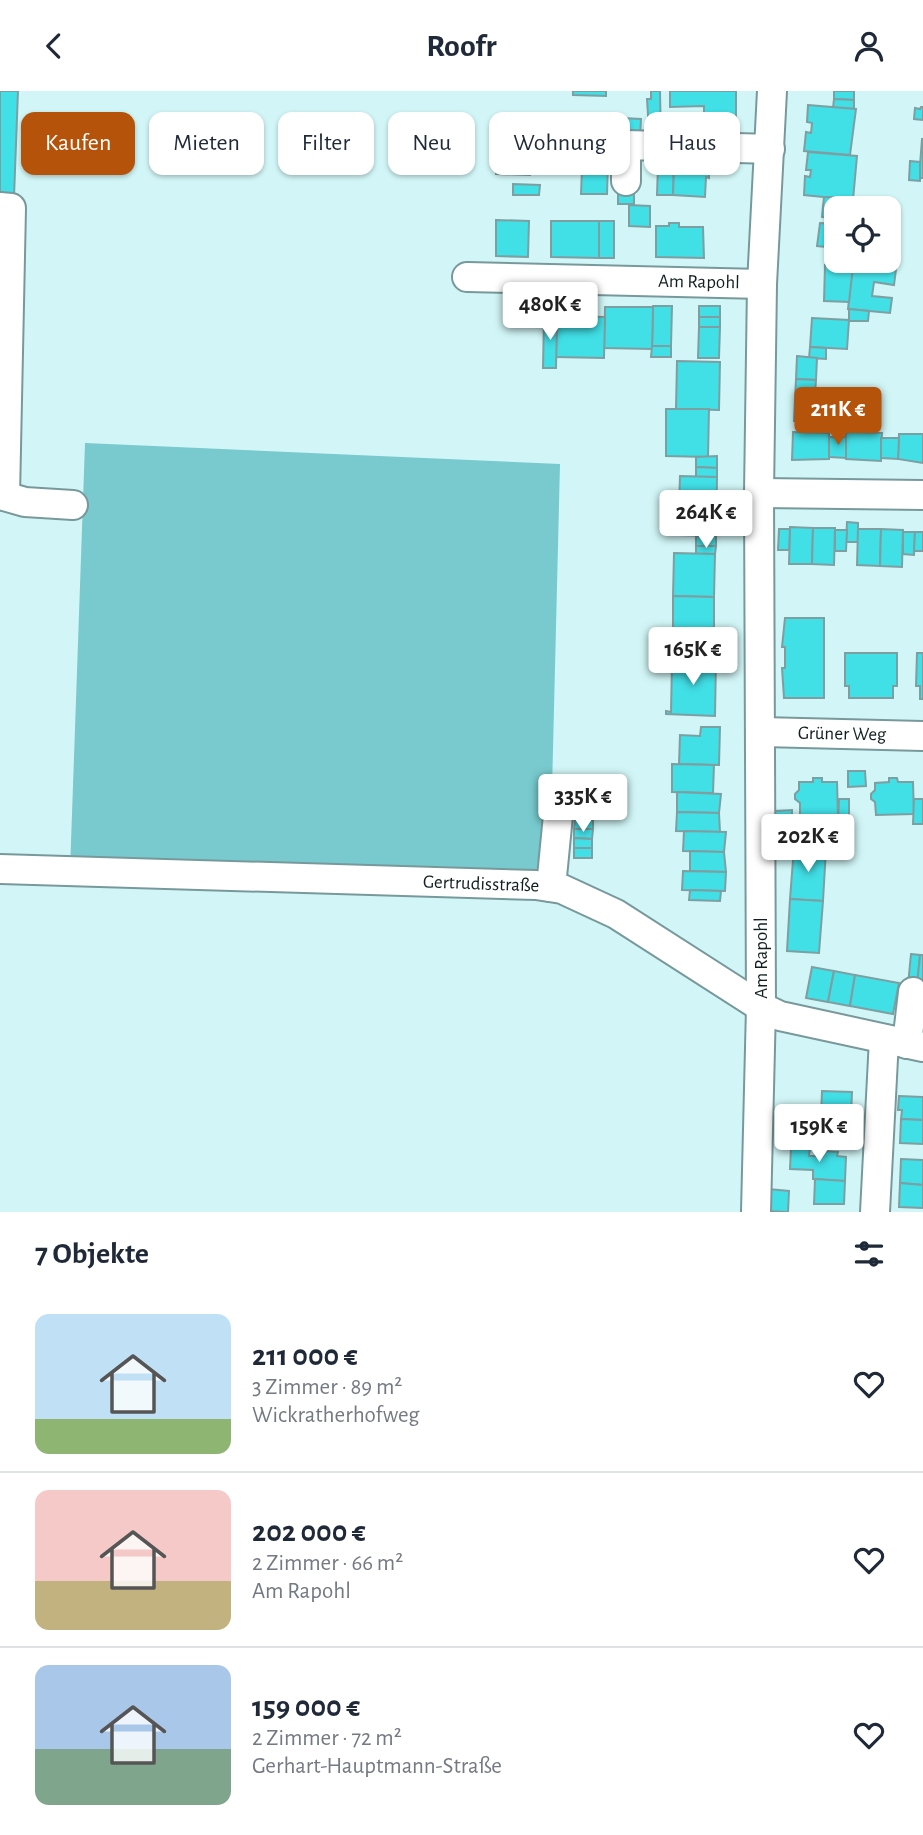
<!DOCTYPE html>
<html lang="de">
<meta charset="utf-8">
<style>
body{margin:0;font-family:"Alegreya Sans",sans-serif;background:#f6f6f7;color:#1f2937;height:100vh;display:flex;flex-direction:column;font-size:26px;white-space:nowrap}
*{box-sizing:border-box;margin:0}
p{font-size:23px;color:#747a83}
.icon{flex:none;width:38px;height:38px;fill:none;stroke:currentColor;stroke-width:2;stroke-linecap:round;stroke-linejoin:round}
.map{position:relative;height:1121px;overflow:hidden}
.drawer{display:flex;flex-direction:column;background:#fff;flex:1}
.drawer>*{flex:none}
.top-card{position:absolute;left:21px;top:21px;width:882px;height:63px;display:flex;gap:14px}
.controls{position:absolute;left:824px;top:105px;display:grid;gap:14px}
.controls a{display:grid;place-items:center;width:77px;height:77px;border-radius:14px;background:#fff;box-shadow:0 2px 5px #0004;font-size:35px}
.price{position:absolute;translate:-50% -60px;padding:0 16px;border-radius:7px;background:#fff;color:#222;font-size:23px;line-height:46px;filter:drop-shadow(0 2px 4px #0008)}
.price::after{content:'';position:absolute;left:50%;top:42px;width:21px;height:16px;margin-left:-10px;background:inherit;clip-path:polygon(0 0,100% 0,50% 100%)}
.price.on{background:#b45309;color:#fff}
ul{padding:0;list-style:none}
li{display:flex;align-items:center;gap:21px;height:175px;padding:0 35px}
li+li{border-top:2px solid #e0e1e3}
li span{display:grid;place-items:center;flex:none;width:196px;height:140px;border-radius:14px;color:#555}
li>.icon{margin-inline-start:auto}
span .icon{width:84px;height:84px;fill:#fffc;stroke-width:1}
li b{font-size:30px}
h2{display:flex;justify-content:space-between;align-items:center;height:84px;padding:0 35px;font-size:30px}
.chip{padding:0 24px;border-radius:14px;background:#fff;box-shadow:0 2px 5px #0004;font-size:24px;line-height:63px}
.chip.on{background:#b45309;color:#fff}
header{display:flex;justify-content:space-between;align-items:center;height:91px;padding:0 35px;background:#fff;font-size:32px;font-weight:700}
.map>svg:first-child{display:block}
.green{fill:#78cace}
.building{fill:#41dfe6;stroke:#7e9fa1;stroke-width:2}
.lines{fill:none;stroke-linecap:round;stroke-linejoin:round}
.minor-casing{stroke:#78999b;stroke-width:32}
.minor{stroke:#fff;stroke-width:28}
.labels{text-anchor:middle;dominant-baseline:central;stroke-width:7;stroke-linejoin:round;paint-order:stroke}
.street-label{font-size:19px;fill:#121f20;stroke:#fff}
</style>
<header><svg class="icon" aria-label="back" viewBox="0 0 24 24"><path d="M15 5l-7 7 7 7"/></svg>Roofr<svg class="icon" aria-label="person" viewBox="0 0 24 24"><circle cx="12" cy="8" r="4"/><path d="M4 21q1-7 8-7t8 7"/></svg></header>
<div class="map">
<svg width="923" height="1121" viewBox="0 0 923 1121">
<rect width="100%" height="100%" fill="#d2f6f7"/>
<!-- green -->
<path class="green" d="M85 352 560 373 552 699 536 794 70 780Z"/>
<!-- building -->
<g class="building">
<path d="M0 0H18L14 106H0Z"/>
<path d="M573 0H606V5L573 4Z"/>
<path d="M651 0H660L661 50H640V40H649L647 8H651Z"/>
<path d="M670 0H736V42H704V15L670 16Z"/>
<path d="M834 0H854V9L834 8Z"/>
<path d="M834 8 854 9V18L833 17Z"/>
<path d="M808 14 856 18 850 64 804 60 806 41 811 42 812 32 807 31Z"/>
<path d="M921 16H923V29L914 28 915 17 920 18Z"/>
<path d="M608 27H622L621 48H608Z"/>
<path d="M622 27 641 28 640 48H621Z"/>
<path d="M577 38H608V71L573 70 574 59H577Z"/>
<path d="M922 48H923V87H919Z"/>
<path d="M496 55 531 56 530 84 496 83Z"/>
<path d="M663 60 709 61V77H692V75H682V72L663 71Z"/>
<path d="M808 61 857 65 853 109 804 104 805 85 810 86 811 79H806Z"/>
<path d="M578 70 608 71 607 103H581L582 77H578Z"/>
<path d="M910 70 920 71V90L909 89Z"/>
<path d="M658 74 674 75 673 104H657Z"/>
<path d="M674 75 709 77V87L706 86 705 106 673 104Z"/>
<path d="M513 93 540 94 539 104H513Z"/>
<rect x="618" y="95" width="16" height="18"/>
<path d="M824 106 861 108 860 117 823 115Z"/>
<path d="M629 114 650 115V136L629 135Z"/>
<path d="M823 115 839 117H836L835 128 822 126Z"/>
<path d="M496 129 529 130 528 166 496 165Z"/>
<path d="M551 130H599V167L551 166Z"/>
<rect x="599" y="130" width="15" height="37"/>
<path d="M669 132H679V136H703L704 167 656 166V135H669Z"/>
<path d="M820 132 836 133V157L817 155Z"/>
<path d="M853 170H897L894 194 874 191 872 205 892 207 890 222 848 218Z"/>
<path d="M825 174 853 175 849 211 824 210Z"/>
<path d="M653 215H672L671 255H652Z"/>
<rect x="699" y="215" width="21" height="11"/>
<path d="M605 216H653L652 258 604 257Z"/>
<path d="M849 218 869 220 868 230H849Z"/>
<path d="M557 225 605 226 604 267 556 266Z"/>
<path d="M544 226H557L556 277H543Z"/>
<rect x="699" y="226" width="21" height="10"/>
<path d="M812 227 849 229 847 258 810 256Z"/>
<path d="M699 236H720L719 267H698Z"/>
<path d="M652 255H671V266H651Z"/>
<path d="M810 256 826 257V268L809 267Z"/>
<path d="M797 265 817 267 816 289 796 288Z"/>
<path d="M677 270 720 271 719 319 676 318Z"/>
<path d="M796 288 816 289 813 331 794 330Z"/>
<path d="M666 318H709L708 366 666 365Z"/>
<path d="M793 341 829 342V368L792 369Z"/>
<path d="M846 341 882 342 881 370 846 368Z"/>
<path d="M899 343H923V372L898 368Z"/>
<path d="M829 346H846V367L829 366Z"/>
<path d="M881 347H899L898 368 881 367Z"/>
<path d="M717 365V377L696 376V366Z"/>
<path d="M696 376 717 377V386H696Z"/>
<path d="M680 385 717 386 716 445 678 444Z"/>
<path d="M847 431 858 432V451H846Z"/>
<path d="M790 436 813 437 812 473H789Z"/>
<path d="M813 437H835L834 474 812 473Z"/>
<path d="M779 438H790L789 459H778Z"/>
<path d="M858 438H881L880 475 857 474Z"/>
<path d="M881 438 903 439 902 476 880 475Z"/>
<path d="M835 439H847L846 460H835Z"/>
<path d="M903 441H915L914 464 903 463Z"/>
<path d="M915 441H923V460H914Z"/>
<rect x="696" y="445" width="20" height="10"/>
<path d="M696 455H716L715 463H696Z"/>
<path d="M674 462 715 463 714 506 673 505Z"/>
<path d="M673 505 714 506V548L673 547Z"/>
<path d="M785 527H824V607H784L782 577H785V556H782Z"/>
<path d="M693 547 714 548 713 558H693Z"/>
<path d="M693 558H713V567H692Z"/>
<path d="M845 562H897V595H893V607H849V595H845Z"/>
<path d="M917 562H923V608H920V595H916Z"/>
<path d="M668 567H716L715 625 666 623V620L671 621 672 570H668Z"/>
<path d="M701 636H720L719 674 679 673 680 644 700 645Z"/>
<path d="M672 673 714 674 713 702 672 701Z"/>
<path d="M848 680H865L866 695 848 696Z"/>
<path d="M813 687H822V691H837L838 725H800V712L795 708V703L799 699V691H813Z"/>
<path d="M889 687H897L898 691H913L914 723 876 724 875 711 871 708V703L875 699V692L889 691Z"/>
<rect x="575" y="699" width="18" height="10"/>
<path d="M677 701 721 703 719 722 677 721Z"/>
<path d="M839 708H849V734H838Z"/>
<path d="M914 708H923V733H913Z"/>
<path d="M575 709H593V719L575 718Z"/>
<path d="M575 718 593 719V729L575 728Z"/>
<path d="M792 719V736L775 737V720Z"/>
<path d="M677 721 719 722 720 741 676 740Z"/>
<path d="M575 728 593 729V738H574Z"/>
<path d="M574 738H593L592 748 574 747Z"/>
<path d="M684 740 726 741 724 761 683 760Z"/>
<path d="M574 747 592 748V757H574Z"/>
<path d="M794 756 826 758 823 810 790 808Z"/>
<rect x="574" y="757" width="18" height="10"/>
<path d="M690 760 724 761 726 781 690 780Z"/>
<path d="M683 780 726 781 725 800 682 799Z"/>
<path d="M690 799 721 800 720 810 689 809Z"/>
<path d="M790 808 823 810 819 862 787 860Z"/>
<path d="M911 863 920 864 917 895 908 894Z"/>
<path d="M920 864H923V895H917Z"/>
<path d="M812 876 834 880 828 911 806 907Z"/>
<path d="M834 880 855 884 850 915 828 911Z"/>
<path d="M855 884 899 892 893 923 850 915Z"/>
<path d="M822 1000 852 1001 851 1025 821 1024Z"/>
<path d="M899 1005 923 1006V1029L901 1028 902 1019H898Z"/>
<path d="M821 1024 851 1025 850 1050 810 1048V1057L791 1056V1035L821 1036Z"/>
<path d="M901 1028 923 1029V1053L900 1052Z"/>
<path d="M791 1056 810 1057 809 1065H823L824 1060 838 1061 837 1065 846 1066 845 1090 813 1088V1079L790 1078Z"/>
<path d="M901 1068 923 1069V1094L900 1092Z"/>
<path d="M815 1088 845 1090 844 1113H814Z"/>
<path d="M900 1092 923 1094V1117L899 1116Z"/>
<path d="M768 1098 789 1100 788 1121 767 1120Z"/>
</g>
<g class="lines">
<!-- minor casing -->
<g class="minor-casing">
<g id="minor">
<path d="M626 90V54L770 58"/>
<path d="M0 116 11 117 5 405"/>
<path d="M467 186 762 193"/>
<path d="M759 402 923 404"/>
<path d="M0 404 25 411 73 414"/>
<path d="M760 641 923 645"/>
<path d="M0 778 536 794 562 798 616 823 761 916 780 925 923 956"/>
<path d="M551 796 560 704"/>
<path d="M907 953 913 901"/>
<path d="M756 1121 761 916 759 402 762 193 772 0"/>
<path d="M875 1121 884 948"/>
</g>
</g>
<!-- minor -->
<use href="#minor" class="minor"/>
</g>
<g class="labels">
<!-- street labels -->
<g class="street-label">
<text transform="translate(699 191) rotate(1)">Am Rapohl</text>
<text transform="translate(842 643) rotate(1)">Grüner Weg</text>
<text transform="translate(481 793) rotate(2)">Gertrudisstraße</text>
<text transform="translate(761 867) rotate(-90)">Am Rapohl</text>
</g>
</g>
</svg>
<div class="controls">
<a><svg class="icon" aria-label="locate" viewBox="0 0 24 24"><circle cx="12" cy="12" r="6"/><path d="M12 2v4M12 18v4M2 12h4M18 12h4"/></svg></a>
</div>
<b class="price" style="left:550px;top:251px">480K €</b>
<b class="price on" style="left:838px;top:356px">211K €</b>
<b class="price" style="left:706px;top:459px">264K €</b>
<b class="price" style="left:693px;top:596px">165K €</b>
<b class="price" style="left:583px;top:743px">335K €</b>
<b class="price" style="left:808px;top:783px">202K €</b>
<b class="price" style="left:819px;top:1073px">159K €</b>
<div class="top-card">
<a class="chip on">Kaufen</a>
<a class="chip">Mieten</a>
<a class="chip">Filter</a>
<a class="chip">Neu</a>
<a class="chip">Wohnung</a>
<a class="chip">Haus</a>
</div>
</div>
<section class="drawer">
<h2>7 Objekte<svg class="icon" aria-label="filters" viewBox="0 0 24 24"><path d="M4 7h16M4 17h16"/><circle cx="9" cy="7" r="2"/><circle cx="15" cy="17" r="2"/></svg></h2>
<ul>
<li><span style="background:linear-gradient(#bfe0f5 75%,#8fb573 0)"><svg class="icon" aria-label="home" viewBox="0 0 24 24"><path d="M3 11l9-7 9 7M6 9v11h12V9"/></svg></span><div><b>211 000 €</b><p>3 Zimmer · 89 m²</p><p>Wickratherhofweg</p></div><svg class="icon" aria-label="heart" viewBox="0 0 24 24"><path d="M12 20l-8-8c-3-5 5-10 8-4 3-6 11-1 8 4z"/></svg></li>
<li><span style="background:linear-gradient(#f6c9c9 65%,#c2b280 0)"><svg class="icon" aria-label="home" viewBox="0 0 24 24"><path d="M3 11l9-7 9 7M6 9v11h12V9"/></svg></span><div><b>202 000 €</b><p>2 Zimmer · 66 m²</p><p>Am Rapohl</p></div><svg class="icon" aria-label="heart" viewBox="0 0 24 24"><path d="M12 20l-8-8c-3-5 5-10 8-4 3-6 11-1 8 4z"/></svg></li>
<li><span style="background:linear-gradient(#a9c7e8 60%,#7fa58c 0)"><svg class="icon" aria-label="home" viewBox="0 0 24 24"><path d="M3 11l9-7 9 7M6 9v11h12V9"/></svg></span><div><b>159 000 €</b><p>2 Zimmer · 72 m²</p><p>Gerhart-Hauptmann-Straße</p></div><svg class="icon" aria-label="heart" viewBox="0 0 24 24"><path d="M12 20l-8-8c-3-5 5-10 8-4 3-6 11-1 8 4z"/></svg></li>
</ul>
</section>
